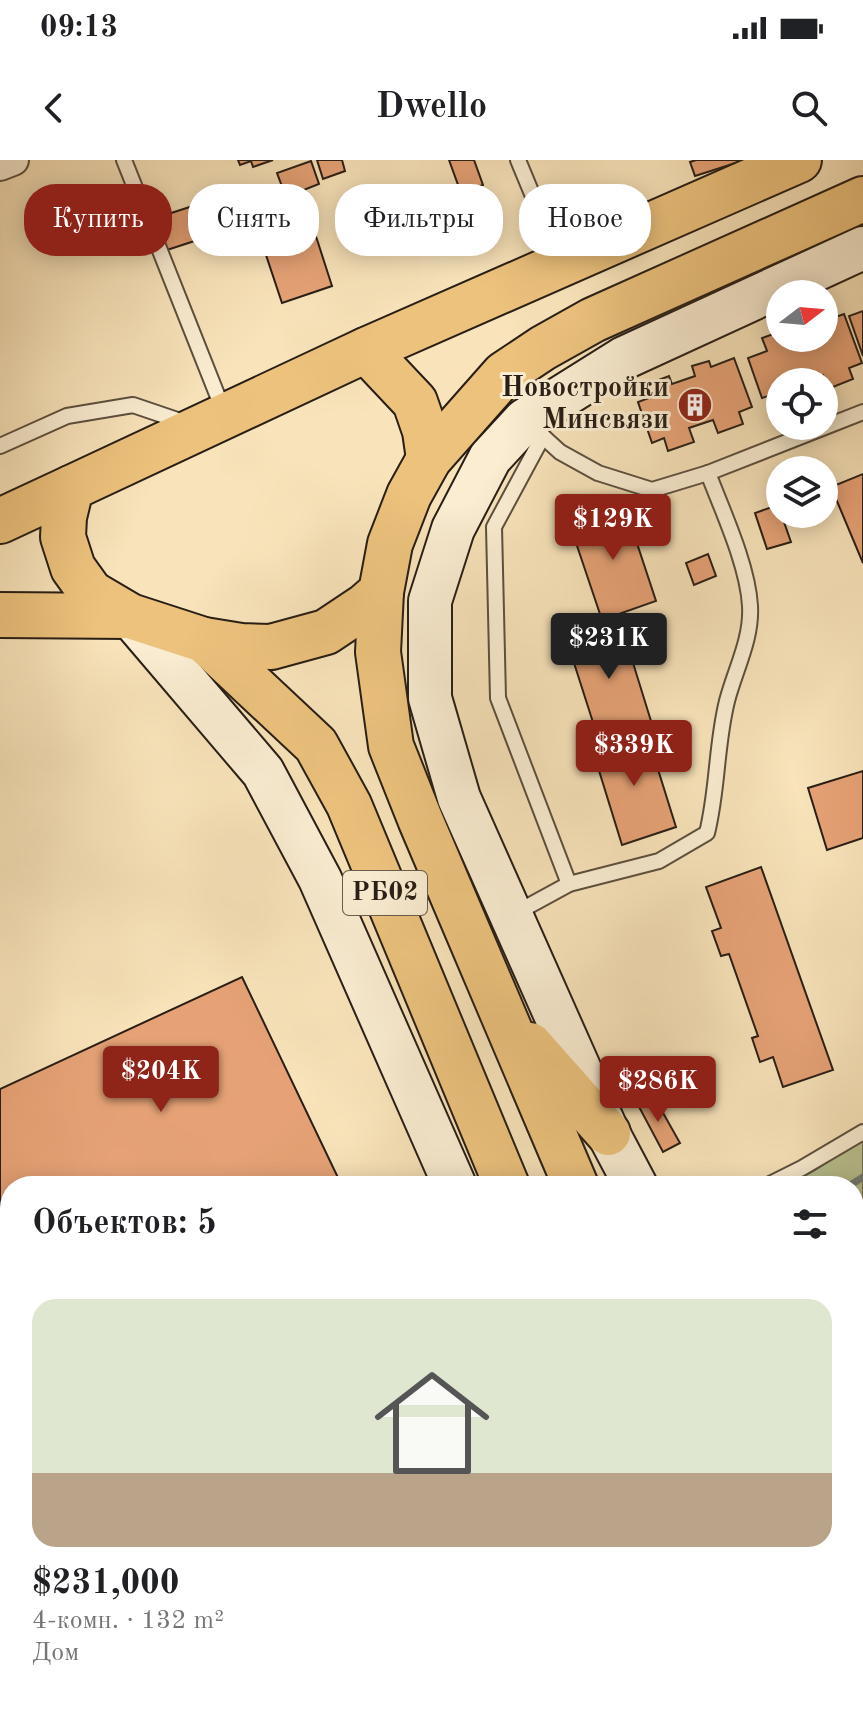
<!DOCTYPE html>
<html lang="ru">
<meta charset="utf-8">
<style>
body{margin:0;font-family:"Old Standard TT",serif;background:#f2f2f2;color:#202124;height:100vh;display:flex;flex-direction:column;font-size:30px;white-space:nowrap}
*{box-sizing:border-box;margin:0}
p{font-size:26px;color:#757577}
.icon{flex:none;width:44px;height:44px;fill:none;stroke:currentColor;stroke-width:2;stroke-linecap:round;stroke-linejoin:round}
.map{position:relative;flex:1;overflow:hidden}
.details{position:absolute;left:0px;top:1016px;width:864px;height:538px;display:flex;flex-direction:column;background:#fff;border-radius:32px 32px 0 0;box-shadow:0 4px 20px #0003}
.details>*{flex:none}
.top-card{position:absolute;left:24px;top:24px;width:816px;height:72px;display:flex;gap:16px}
.needle{width:52px;rotate:74deg}
.fabs{position:absolute;left:766px;top:120px;display:grid;gap:16px}
.fabs a{display:grid;place-items:center;width:72px;height:72px;border-radius:50%;background:#fff;box-shadow:0 4px 20px #0003;font-size:40px}
.price{position:absolute;translate:-50% -68px;padding:0 18px;border-radius:8px;background:#8f2418;color:#fff;font-size:26px;line-height:52px;filter:drop-shadow(0 2px 4px #0008)}
.price::after{content:'';position:absolute;left:50%;top:48px;width:24px;height:18px;margin-left:-12px;background:inherit;clip-path:polygon(0 0,100% 0,50% 100%)}
.price.selected{background:#222;color:#fff}
ul{padding:0;list-style:none}
li{display:grid;align-content:center;gap:16px;height:424px;padding:0 32px}
li span{display:grid;place-items:center;height:248px;border-radius:24px;color:#555}
li>.icon{margin-inline-start:auto}
span .icon{width:144px;height:144px;fill:#fffc;stroke-width:1}
li b{font-size:34px}
h2{display:flex;justify-content:space-between;align-items:center;height:96px;padding:0 32px;font-size:34px}
.chip{padding:0 28px;border-radius:32px;background:#fff;box-shadow:0 4px 20px #0003;font-size:28px;line-height:72px}
.chip.selected{background:#8f2418;color:#fff}
.status{display:flex;justify-content:space-between;align-items:center;height:56px;padding:0 40px;background:#fff;direction:ltr}
.status svg{height:22px;fill:currentColor}
header{display:flex;justify-content:space-between;align-items:center;height:104px;padding:0 32px;background:#fff;font-size:36px;font-weight:600}
.map>svg:first-child{display:block}
.green{fill:#bac492;stroke:#717154;stroke-width:2}
.lines{fill:none;stroke-linecap:round;stroke-linejoin:round}
.stream{stroke:#6f7d76;stroke-width:7}
.building{fill:#e6a276;stroke:#281e16;stroke-width:2}
.lane-casing{stroke:#5c4f3f;stroke-width:18}
.street-casing{stroke:#5c4f3f;stroke-width:34}
.secondary-casing{stroke:#281e16;stroke-width:46}
.primary-casing{stroke:#281e16;stroke-width:48}
.highway-casing{stroke:#281e16;stroke-width:48}
.path{stroke:#281e16;stroke-width:4;stroke-dasharray:2 4;stroke-linecap:butt}
.lane{stroke:#faedd2;stroke-width:14}
.street{stroke:#faedd2;stroke-width:30}
.secondary{stroke:#faedd2;stroke-width:42}
.primary{stroke:#ecc27d;stroke-width:44}
.highway{stroke:#ecc27d;stroke-width:44}
.labels{text-anchor:middle;dominant-baseline:central;stroke-width:6;stroke-linejoin:round;paint-order:stroke}
.shield{fill:#faedd2;stroke:#675c4e;stroke-width:2}
.shield-label{font-size:26px;font-weight:bold;fill:#281e16}
.poi-label{font-size:28px;font-weight:bold;fill:#281e16;stroke:#faedd2;text-anchor:end}
</style>
<div class="status"><b>09:13</b><svg viewBox="0 0 49 12"><path d="M0 12V9h3v3zM5 12V6h3v6zM10 12V3h3v9zM15 12V0h3v12zM26 1h20v11H26zM47 4h2v5h-2z"/></svg></div>
<header><svg class="icon" aria-label="back" viewBox="0 0 24 24"><path d="M15 5l-7 7 7 7"/></svg>Dwello<svg class="icon" aria-label="search" viewBox="0 0 24 24"><circle cx="10" cy="10" r="6"/><path d="M15 15l6 6"/></svg></header>
<div class="map">
<svg width="863" height="1553" viewBox="0 0 863 1553">
<rect width="100%" height="100%" fill="#f8e3ba"/>
<filter id="stains"><feTurbulence type="fractalNoise" baseFrequency=".0025" numOctaves="4"/><feColorMatrix values="0 0 0 0 .2 0 0 0 0 .09 0 0 0 0 .02 0 0 0 .5 -.17"/></filter>
<radialGradient id="worn" r=".72"><stop offset=".6" stop-color="#630" stop-opacity="0"/><stop offset="1" stop-color="#630" stop-opacity=".3"/></radialGradient>
<!-- green -->
<g class="green">
<path d="M863 978V1045L854 1052V1026H785L815 1010Z"/>
<path d="M484 1544H687L691 1553H463Z"/>
</g>
<g class="lines">
<!-- stream -->
<path class="stream" d="M849 1026 863 1017"/>
</g>
<!-- building -->
<g class="building">
<path d="M238 0H273L253 7 251 1 240 5Z"/>
<path d="M317 0H342L345 11 323 19Z"/>
<path d="M449 0H474L483 25 461 33Z"/>
<path d="M696 0H741L742 1 695 16 690 2Z"/>
<path d="M311 1 319 24 286 37 277 13Z"/>
<path d="M208 41 219 73 167 90 156 58Z"/>
<path d="M296 43 304 66 312 64 332 126 282 143 261 80 281 73 274 51Z"/>
<path d="M863 151V196L849 156Z"/>
<path d="M844 154 862 203 849 208 853 219 828 229 823 215 805 222H780V246L774 234 762 238 748 198 767 191 762 178 779 172 782 180 824 178V161Z"/>
<path d="M734 198 752 247 739 252 743 264 718 273 713 260 689 268 694 282 668 291 664 278 652 283 638 242 657 235 653 222 669 216 672 224 695 216 692 206 709 201 711 207Z"/>
<path d="M863 314V403L831 327Z"/>
<path d="M624 344 656 441 602 460 569 362Z"/>
<path d="M778 345 791 382 767 389 755 353Z"/>
<path d="M708 394 716 416 694 425 686 403Z"/>
<path d="M621 464 651 561 598 578 567 481Z"/>
<path d="M646 571 676 667 622 685 592 588Z"/>
<path d="M863 611V678L827 690 808 628Z"/>
<path d="M761 707 833 910 783 927 773 897 760 902 752 878 758 876 729 794 721 796 712 771 721 768 706 727Z"/>
<path d="M242 817 342 1026H10V1202L0 1180V929Z"/>
<path d="M653 935 680 983 663 992 637 943Z"/>
<path d="M863 1095V1207L856 1210 854 1098Z"/>
</g>
<g class="lines">
<!-- lane casing -->
<g class="lane-casing">
<g id="lane">
<path d="M124 0 224 252"/>
<path d="M518 0 559 99"/>
<path d="M537 271 560 292 598 313 652 330 708 313 863 252"/>
<path d="M543 276 494 367 498 538 569 724"/>
<path d="M0 286 67 256 133 245 186 263"/>
<path d="M514 754 569 724 659 701 707 673C718 629 716 585 727 541 735 510 752 479 750 446 748 406 723 352 708 313"/>
<path d="M766 1026 802 1008 863 972"/>
<path d="M854 1419 863 1415"/>
</g>
</g>
<!-- street casing -->
<g class="street-casing">
<path id="street" d="M0 5 13 0"/>
</g>
<!-- secondary casing -->
<g class="secondary-casing">
<g id="secondary">
<path d="M130 456 263 612 320 719 455 1026"/>
<path d="M636 1026 608 973 459 638 430 538V441L453 369 490 298 525 260 624 198 863 88"/>
<path d="M854 1532 863 1553"/>
<path d="M685 1544 689 1553"/>
</g>
</g>
<!-- primary casing -->
<g class="primary-casing">
<g id="primary">
<path d="M0 361 71 328"/>
<path d="M0 455 130 456"/>
</g>
</g>
<!-- highway casing -->
<g class="highway-casing">
<g id="highway">
<path d="M799 0 366 190 71 328 64 357 63 377 73 408 91 433 130 456 204 480 241 486 271 487 326 472 365 446 381 432 390 384 409 335 429 299 504 214 543 188 593 160 863 39"/>
<path d="M366 190 415 242 425 271 429 299"/>
<path d="M381 432 378 492 391 586 420 659 576 1026"/>
<path d="M204 480 316 585 349 645 507 1026"/>
<path d="M530 885 608 973"/>
<path d="M729 1544 733 1553"/>
<path d="M797 1544 801 1553"/>
</g>
</g>
<!-- path -->
<path class="path" d="M0 1493 10 1489"/>
<!-- lane -->
<use href="#lane" class="lane"/>
<!-- street -->
<use href="#street" class="street"/>
<!-- secondary -->
<use href="#secondary" class="secondary"/>
<!-- primary -->
<use href="#primary" class="primary"/>
<!-- highway -->
<use href="#highway" class="highway"/>
</g>
<!-- icons -->
<defs>
<g id="building-disc" transform="scale(1.8)"><circle r="9.5" fill="#8f2418" stroke="#faedd2"/><path d="M-4-6H4V6H1V3H-1V6H-4ZM-2.5-4.3h1.7v1.8h-1.7ZM.8-4.3h1.7v1.8H.8ZM-2.5-1h1.7V.8h-1.7ZM.8-1h1.7V.8H.8Z" fill="#fff"/></g>
</defs>
<g fill-rule="evenodd">
<use href="#building-disc" x="695" y="245"/>
</g>
<g class="labels">
<!-- shield labels -->
<rect class="shield" x="343" y="711" width="84" height="44" rx="6"/>
<g class="shield-label">
<text x="385" y="733">РБ02</text>
</g>
<!-- poi labels -->
<g class="poi-label">
<text x="669" y="229">Новостройки<tspan x="669" dy="32">Минсвязи</tspan></text>
</g>
</g>
<rect width="100%" height="100%" filter="url(#stains)"/>
<rect width="100%" height="100%" fill="url(#worn)"/>
</svg>
<div class="fabs">
<a><svg class="needle" viewBox="-14 -14 28 28"><path d="M0-13l5 13h-10z" fill="#e53935"/><path d="M0 13l5-13h-10z" fill="#757577"/></svg></a>
<a><svg class="icon" aria-label="locate" viewBox="0 0 24 24"><circle cx="12" cy="12" r="6"/><path d="M12 2v4M12 18v4M2 12h4M18 12h4"/></svg></a>
<a><svg class="icon" aria-label="layers" viewBox="0 0 24 24"><path d="M12 4l9 5-9 5-9-5zM3 14l9 5 9-5"/></svg></a>
</div>
<b class="price" style="left:613px;top:402px">$129K</b>
<b class="price selected" style="left:609px;top:521px">$231K</b>
<b class="price" style="left:634px;top:628px">$339K</b>
<b class="price" style="left:161px;top:954px">$204K</b>
<b class="price" style="left:658px;top:964px">$286K</b>
<div class="top-card">
<a class="chip selected">Купить</a>
<a class="chip">Снять</a>
<a class="chip">Фильтры</a>
<a class="chip">Новое</a>
</div>
<section class="details">
<h2>Объектов: 5<svg class="icon" aria-label="filters" viewBox="0 0 24 24"><path d="M4 7h16M4 17h16"/><circle cx="9" cy="7" r="2"/><circle cx="15" cy="17" r="2"/></svg></h2>
<ul>
<li><span style="background:linear-gradient(#dfe7d0 70%,#b9a48a 0)"><svg class="icon" aria-label="home" viewBox="0 0 24 24"><path d="M3 11l9-7 9 7M6 9v11h12V9"/></svg></span><div><b>$231,000</b><p>4-комн. · 132 m²</p><p>Дом</p></div></li>
</ul>
</section>
</div>
